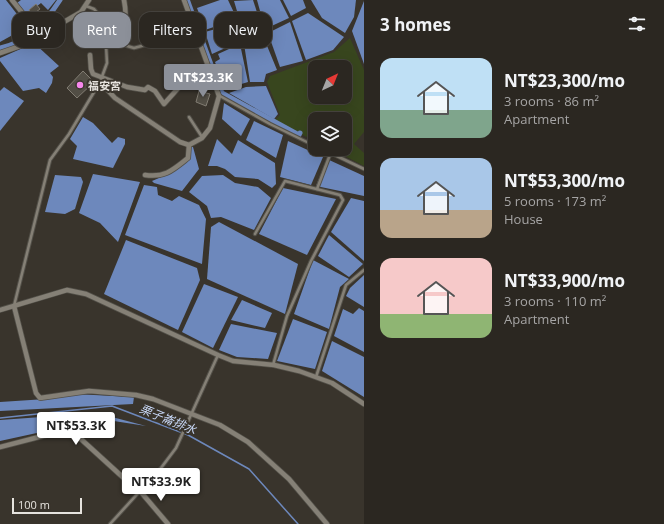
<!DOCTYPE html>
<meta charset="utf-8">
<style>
body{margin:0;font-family:"Open Sans","Noto Sans TC",sans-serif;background:#332f2a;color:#f1f3f6;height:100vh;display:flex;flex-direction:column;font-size:15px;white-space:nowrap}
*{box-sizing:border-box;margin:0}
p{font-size:13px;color:#a6a5a5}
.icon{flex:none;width:22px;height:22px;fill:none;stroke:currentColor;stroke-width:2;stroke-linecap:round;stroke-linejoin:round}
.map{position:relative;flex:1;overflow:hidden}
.side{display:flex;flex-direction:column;background:#2b2721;width:300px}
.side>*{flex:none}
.banner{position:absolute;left:12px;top:12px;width:292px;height:36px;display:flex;gap:8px}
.needle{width:26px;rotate:43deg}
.buttons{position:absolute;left:308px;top:60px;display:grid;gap:8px}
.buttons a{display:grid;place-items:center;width:44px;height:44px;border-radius:8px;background:#2b2721;box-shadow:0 4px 16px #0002,0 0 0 1px #47443f;font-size:20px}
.scale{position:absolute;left:12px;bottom:10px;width:70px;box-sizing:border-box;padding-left:4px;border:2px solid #e6e3de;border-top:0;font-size:11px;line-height:14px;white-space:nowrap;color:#e6e3de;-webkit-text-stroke:3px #39342c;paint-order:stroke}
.price{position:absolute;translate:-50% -34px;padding:0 9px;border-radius:4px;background:#fff;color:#222;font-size:13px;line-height:26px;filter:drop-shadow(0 1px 2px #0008)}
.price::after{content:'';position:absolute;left:50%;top:24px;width:12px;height:9px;margin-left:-6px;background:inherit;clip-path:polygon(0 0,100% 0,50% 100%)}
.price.on{background:#8c9099;color:#fff}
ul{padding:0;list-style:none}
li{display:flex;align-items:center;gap:12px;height:100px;padding:0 16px}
li span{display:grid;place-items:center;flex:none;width:112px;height:80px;border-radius:12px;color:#555}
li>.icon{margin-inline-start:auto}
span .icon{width:48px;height:48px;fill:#fffc;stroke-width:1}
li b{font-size:17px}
h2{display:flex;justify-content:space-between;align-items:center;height:48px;padding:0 16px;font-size:17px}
.tag{padding:0 14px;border-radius:12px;background:#2b2721;box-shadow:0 4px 16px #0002,0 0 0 1px #47443f;font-size:14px;line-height:36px}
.tag.on{background:#8c9099;color:#fff}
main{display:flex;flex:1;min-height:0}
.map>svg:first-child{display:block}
.green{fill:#38461e;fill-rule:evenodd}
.water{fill:#6d88bc}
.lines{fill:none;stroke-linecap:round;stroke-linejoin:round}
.stream{stroke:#6d88bc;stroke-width:1.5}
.canal{stroke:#6d88bc;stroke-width:5}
.building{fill:#524e45;stroke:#817c72}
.lane-casing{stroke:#535049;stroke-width:4.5}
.street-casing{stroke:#535049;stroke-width:6}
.lane{stroke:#858076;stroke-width:2.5}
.street{stroke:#858076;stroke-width:4.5}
.poi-dot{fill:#f788ec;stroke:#39342c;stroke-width:1.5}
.labels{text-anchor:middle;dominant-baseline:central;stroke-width:4;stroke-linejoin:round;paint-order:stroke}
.poi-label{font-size:11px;font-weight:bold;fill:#e6e3de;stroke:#39342c;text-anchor:start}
.water-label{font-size:12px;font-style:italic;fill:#c7d7f6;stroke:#39342c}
</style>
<main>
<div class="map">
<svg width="364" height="524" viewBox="0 0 364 524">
<rect width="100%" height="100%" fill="#39342c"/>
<!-- green -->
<path class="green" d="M350 38 364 70V132L354 144 364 153V166L331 149H345V119H315V141L274 121 280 115 267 82 270 76 334 52ZM315 67H345V97H315Z"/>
<!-- water -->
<g class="water">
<path d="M0 0H6L27 27 0 42Z"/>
<path d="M21 0H56L48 10 41 3 27 14 17 3Z"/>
<path d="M185 0H190L223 90 220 93Z"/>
<path d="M220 0H228L237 19 205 30 197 8Z"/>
<path d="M253 0 263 31 245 38 234 1Z"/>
<path d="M257 0H280L289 18 265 29Z"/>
<path d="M283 0H303L306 8 291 16Z"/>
<path d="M311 0H356L354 17 345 33 322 18Z"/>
<path d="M364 1V64L352 31Z"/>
<path d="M308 13 344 37 333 50 306 60 292 21Z"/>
<path d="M290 22 303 61 280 67 268 33Z"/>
<path d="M237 23 241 41 212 54 205 32Z"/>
<path d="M263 36 277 70 266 74 264 82H250L244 44Z"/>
<path d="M34 43 59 66 50 73 53 77 52 83 46 93 39 88 23 91 0 61V58Z"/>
<path d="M240 44 248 82 225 89 215 62 220 59 218 54Z"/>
<path d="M266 86 278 114 274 119 229 93 246 87Z"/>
<path d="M4 87 24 101 0 131V91Z"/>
<path d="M224 103 250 119 241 136 222 119Z"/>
<path d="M83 117 93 123 112 143 118 137 125 139V144L113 168 73 159 77 146 70 139Z"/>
<path d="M254 121 283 135 276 158 246 140Z"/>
<path d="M217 139 232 154 238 140 275 163 276 184 272 188 258 179 235 177 225 169 217 166H208Z"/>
<path d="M288 141 323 157 311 185 280 177Z"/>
<path d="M190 147H193L199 169 182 191 154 183 152 181C172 173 182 167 190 147Z"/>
<path d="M327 159 364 176V196L316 186Z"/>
<path d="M93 174 140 182 118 242 100 223 79 213Z"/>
<path d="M55 175 81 177 83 182 75 209 65 214 45 212Z"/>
<path d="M223 175 235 183 258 187 271 198 254 230 221 217 211 218 207 206 189 192 202 176Z"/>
<path d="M144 185 157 187 158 195 172 201 179 196 199 205 206 219 202 264 125 235Z"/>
<path d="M283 188 336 199 307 255 259 234Z"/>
<path d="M351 198 364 201V261L331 232Z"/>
<path d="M219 222 298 264 285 314 207 279 211 227Z"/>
<path d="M329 235 363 264 349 277 318 256Z"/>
<path d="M126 240 197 268 200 280 178 330 104 294Z"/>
<path d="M313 260 349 279 340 287 329 329 294 314Z"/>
<path d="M364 275V307L346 296 350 288Z"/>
<path d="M204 284 238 297 213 348 182 332Z"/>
<path d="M242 300 272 313 265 328 231 320Z"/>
<path d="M359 308 364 311V352L334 336 343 309 353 314Z"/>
<path d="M293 319 327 332 315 369 277 361Z"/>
<path d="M231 324 277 333 268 359 237 357 219 350Z"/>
<path d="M332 341 364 357V397L322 371Z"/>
<path d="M74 394 134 397 133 404 0 411V402L46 399Z"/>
<path d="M97 413 146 426 101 419 0 441V420Z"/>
</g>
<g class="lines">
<!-- stream -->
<path class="stream" d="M0 418 112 406 188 435 249 469 298 524"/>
<!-- canal -->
<g class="canal">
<path d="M0 48C26 43 46 22 60 0"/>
<path d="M219 86 222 93 299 135 300 133"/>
</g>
</g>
<!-- building -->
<g class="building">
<path d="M36 4 40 9 32 15 29 10Z"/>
<path d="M83 71 94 82 77 98 67 88Z"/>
<path d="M199 91 210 94 206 106 196 102Z"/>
</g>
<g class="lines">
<!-- lane casing -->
<g class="lane-casing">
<g id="lane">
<path d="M117 43 134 48 149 44 168 42 195 30"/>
<path d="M220 96 270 124 315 146"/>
<path d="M189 117 202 137"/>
<path d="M322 149 364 169"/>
<path d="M317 189 331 152"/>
<path d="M255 234 285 181 340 195 343 200 311 261 287 316 273 365"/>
<path d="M14 306 50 160 69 134 100 82 107 63 106 45 102 39 98 14 94 9 86 6"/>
<path d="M316 377 346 285 364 270"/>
<path d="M110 524 161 468 176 448 218 355"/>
</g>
</g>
<!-- street casing -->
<g class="street-casing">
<g id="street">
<path d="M12 0 40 35"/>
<path d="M105 42 117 43C126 30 127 15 124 0"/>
<path d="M0 53 26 44 81 12 89 0"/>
<path d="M90 55 91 69 93 74 127 87 145 90 148 87 155 91 164 104 181 85 210 71"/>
<path d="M100 82 115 98 180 142 189 145 202 138 210 128 219 96 184 0"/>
<path d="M145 175C165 178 173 170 188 158L189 145"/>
<path d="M14 306 36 393 40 398 89 391 136 395 153 399 220 425 248 442 289 479 327 524"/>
<path d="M0 310 67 290 86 294 218 355 233 361 274 365 299 371 332 383 364 404"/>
<path d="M0 447 66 430H71L139 492"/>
<path d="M140 491 168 524"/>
</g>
</g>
<!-- lane -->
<use href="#lane" class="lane"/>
<!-- street -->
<use href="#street" class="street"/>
</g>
<!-- markers -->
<circle class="poi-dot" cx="80" cy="85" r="4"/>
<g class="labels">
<!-- poi labels -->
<g class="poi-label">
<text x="88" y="85">福安宮</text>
</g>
<!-- water labels -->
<g class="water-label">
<text transform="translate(168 419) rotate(22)">栗子崙排水</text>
</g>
</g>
</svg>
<div class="buttons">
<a><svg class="needle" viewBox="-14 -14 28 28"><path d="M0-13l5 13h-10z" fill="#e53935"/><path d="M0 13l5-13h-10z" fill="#a6a5a5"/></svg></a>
<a><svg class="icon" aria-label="layers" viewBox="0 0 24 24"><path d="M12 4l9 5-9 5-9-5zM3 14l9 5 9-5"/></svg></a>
</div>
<div class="scale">100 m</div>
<b class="price on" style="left:203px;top:98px">NT$23.3K</b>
<b class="price" style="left:76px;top:446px">NT$53.3K</b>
<b class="price" style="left:161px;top:502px">NT$33.9K</b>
<div class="banner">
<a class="tag">Buy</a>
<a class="tag on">Rent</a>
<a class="tag">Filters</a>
<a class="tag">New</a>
</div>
</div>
<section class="side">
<h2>3 homes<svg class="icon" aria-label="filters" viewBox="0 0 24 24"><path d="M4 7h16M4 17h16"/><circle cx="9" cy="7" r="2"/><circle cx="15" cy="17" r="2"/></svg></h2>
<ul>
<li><span style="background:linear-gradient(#bfe0f5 65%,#7fa58c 0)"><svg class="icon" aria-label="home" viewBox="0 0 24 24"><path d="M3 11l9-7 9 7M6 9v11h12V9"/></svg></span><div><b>NT$23,300/mo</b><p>3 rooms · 86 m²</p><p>Apartment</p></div></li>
<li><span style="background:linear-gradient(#a9c7e8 65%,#b9a48a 0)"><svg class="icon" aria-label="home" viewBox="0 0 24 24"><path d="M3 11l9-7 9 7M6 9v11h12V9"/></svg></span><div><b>NT$53,300/mo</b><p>5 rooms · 173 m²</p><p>House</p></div></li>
<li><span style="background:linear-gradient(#f6c9c9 70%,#8fb573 0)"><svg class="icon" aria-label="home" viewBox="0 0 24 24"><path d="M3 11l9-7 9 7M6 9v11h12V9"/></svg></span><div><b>NT$33,900/mo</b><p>3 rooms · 110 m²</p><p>Apartment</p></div></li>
</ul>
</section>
</main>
